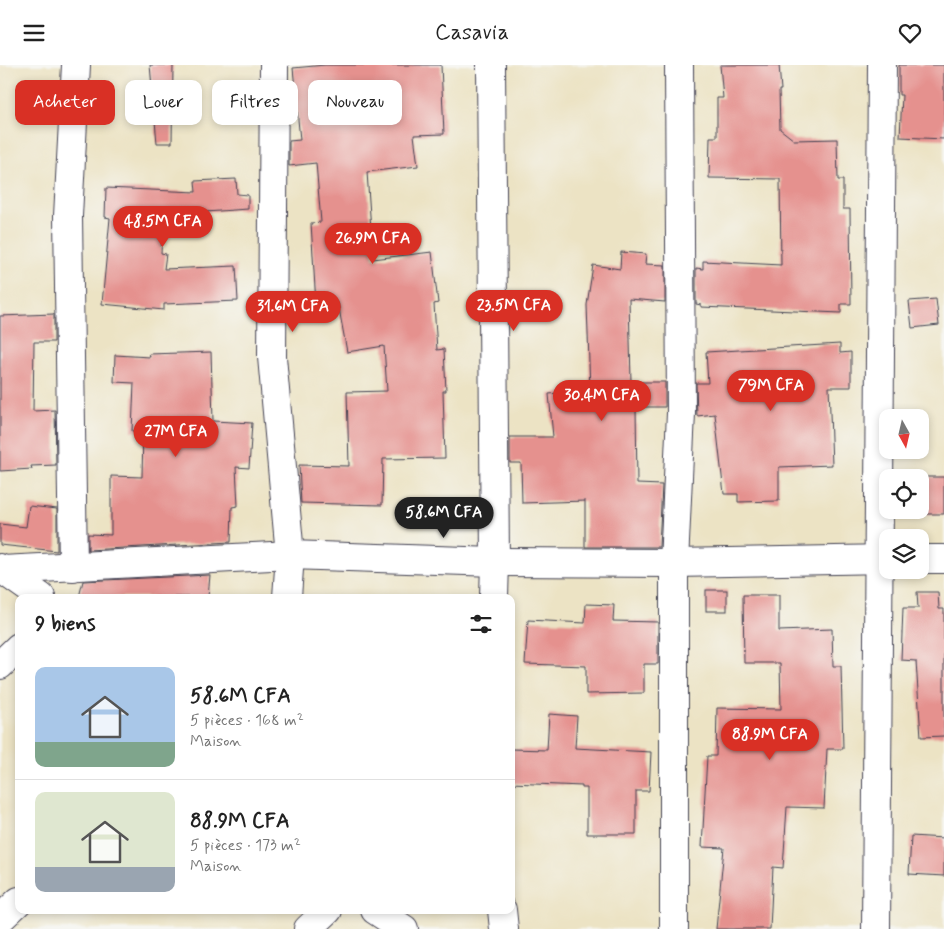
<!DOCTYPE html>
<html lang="fr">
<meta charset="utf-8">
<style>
body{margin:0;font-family:Mynerve,sans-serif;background:#f2f2f2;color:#222;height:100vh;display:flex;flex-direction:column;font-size:19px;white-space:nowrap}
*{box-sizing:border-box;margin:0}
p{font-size:16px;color:#767676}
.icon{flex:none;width:28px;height:28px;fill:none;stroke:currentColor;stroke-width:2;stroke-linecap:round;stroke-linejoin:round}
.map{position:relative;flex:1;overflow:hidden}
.panel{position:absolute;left:15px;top:529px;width:500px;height:320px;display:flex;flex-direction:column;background:#fff;border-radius:10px;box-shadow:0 2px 8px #0003}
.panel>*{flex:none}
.top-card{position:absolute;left:15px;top:15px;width:500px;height:45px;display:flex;gap:10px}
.needle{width:32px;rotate:172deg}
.fabs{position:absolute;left:879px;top:344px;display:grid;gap:10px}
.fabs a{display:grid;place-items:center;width:50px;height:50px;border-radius:10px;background:#fff;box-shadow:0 2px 8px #0003;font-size:25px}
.price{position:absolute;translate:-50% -42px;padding:0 11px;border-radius:18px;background:#d93025;color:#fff;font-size:16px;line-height:32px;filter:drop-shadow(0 1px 2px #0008)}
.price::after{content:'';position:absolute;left:50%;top:30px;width:15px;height:11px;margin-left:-8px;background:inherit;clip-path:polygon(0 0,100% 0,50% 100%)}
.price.current{background:#222;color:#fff}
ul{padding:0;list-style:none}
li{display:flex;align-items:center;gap:15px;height:125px;padding:0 20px}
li+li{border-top:1px solid #e0e0e0}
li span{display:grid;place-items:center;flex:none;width:140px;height:100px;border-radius:10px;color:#555}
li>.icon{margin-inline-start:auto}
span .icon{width:60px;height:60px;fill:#fffc;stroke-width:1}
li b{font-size:21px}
h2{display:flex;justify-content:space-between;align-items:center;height:60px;padding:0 20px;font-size:21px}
.pill{padding:0 18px;border-radius:10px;background:#fff;box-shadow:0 2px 8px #0003;font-size:18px;line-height:45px}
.pill.current{background:#d93025;color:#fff}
header{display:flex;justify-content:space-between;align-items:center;height:65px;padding:0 20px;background:#fff;font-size:22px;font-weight:600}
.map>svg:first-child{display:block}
.building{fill:#e5918e}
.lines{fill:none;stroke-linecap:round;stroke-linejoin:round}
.minor-casing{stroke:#403f50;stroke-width:30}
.minor{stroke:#fff;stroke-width:28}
</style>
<header><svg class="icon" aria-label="menu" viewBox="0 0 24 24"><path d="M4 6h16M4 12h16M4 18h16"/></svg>Casavia<svg class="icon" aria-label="heart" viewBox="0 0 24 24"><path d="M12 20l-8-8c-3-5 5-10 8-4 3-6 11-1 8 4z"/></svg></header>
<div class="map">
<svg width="944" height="864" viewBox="0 0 944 864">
<rect width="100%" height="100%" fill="#f6f6f2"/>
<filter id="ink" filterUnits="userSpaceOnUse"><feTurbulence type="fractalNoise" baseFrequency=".02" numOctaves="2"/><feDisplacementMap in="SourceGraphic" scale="10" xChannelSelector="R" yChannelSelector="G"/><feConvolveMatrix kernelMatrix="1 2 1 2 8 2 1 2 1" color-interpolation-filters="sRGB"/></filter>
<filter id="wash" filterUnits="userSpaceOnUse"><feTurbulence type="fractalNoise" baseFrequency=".0096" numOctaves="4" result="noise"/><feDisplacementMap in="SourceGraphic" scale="20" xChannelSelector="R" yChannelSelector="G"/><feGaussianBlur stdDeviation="1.12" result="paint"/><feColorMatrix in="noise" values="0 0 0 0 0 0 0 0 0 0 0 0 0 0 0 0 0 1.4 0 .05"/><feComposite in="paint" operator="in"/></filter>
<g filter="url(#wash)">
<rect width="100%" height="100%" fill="#ece3c4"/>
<g id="blocks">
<!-- building -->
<g class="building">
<path d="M150 0H173L172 78H157Z"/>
<path d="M325 0H441L444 69 414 70 418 101 367 107 373 194 432 187 438 238 434 239 437 285 444 284 446 326H443L445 393 383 394 382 440 301 438 299 400 349 401 347 327 387 326 384 281 347 287 338 238 316 239 311 158 321 157 316 98 289 101V76L300 75 293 3Z"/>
<path d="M720 0H779L781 25H779L780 64 794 75 837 74 838 115H843V144H850L851 239H841V248L701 242V240L696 239V203L703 204V196L781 200 780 114 709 113 710 72H717V33H723Z"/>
<path d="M899 0H944V74L900 72 902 30H899Z"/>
<path d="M236 114 237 129 248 130V144L163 150 161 188 166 189 164 204 236 201 238 236 164 239V245L102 239 110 153 105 152 106 123 196 127 195 116Z"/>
<path d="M621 187 646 189 645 199 665 200V237L629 234 631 317H665V342H636L637 419 662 420 659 482H585V436L522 438 521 398H510V372H553L549 329 590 325 587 240 593 200 620 204Z"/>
<path d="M936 234 939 260 912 263 909 236Z"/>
<path d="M54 249V277H34L33 346 55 345 56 400 31 401 32 404 0 406V251Z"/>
<path d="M840 279V288L851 287V322H829L832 400 779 402V436L738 437V429H724L715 349 697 351 696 318H708L706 287Z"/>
<path d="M211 287 213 356 252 358 249 403 236 402 238 441 232 442 231 477 88 485V469L111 470V411L142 412 143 366H132L134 318 114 317 115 290 150 292 149 289Z"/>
<path d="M896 412H944V449H896V445H920V412Z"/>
<path d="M29 441 57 444V486L0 480V459L26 462Z"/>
<path d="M210 510 208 532H79L83 516Z"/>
<rect x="706" y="525" width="21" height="21"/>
<path d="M917 527H938L939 544H944V671L921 672 916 596 901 595 903 543H918Z"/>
<path d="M743 530H779V566L832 564 833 601H841L843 684H827L824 743 787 742 783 803 773 802 770 864H716L724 783 702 782 707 691H716L717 643 781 644 780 598H744Z"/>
<path d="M586 539 614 540 613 556 658 557V599H644V628L586 629V601L525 599 528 555 585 558Z"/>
<path d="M549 649 577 651 575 683 651 687 649 726H636V769H587V723H582V721L511 718V684L547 685Z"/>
<path d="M911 771 944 773V811L909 809Z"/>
</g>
</g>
</g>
<g filter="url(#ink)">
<use href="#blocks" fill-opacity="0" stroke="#403f50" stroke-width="1"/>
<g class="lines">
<!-- minor casing -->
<g class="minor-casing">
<g id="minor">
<path d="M274 0 272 292 290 490 287 532"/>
<path d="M491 0 495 497 494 532"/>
<path d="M920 494H944"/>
<path d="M73 502 68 151 76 0"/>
<path d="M0 503 41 532"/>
<path d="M2 505 290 490 495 497 674 498 888 494"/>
<path d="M0 600 19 582"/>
<path d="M375 845 404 864"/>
<path d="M502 845 504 864"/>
<path d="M0 854 19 836"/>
<path d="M308 864 328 845"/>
<path d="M674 864V498L681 348 679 0"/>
<path d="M876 864 882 0"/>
</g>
</g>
<!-- minor -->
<use href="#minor" class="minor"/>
</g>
</g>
</svg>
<div class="fabs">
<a><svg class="needle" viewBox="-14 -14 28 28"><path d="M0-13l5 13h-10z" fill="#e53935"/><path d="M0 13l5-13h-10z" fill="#767676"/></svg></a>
<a><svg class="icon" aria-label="locate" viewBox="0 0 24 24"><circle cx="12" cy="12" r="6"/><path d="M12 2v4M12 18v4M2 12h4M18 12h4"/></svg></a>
<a><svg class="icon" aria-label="layers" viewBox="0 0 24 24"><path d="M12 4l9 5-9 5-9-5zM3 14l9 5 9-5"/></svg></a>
</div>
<b class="price" style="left:163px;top:183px">48.5M CFA</b>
<b class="price" style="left:373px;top:200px">26.9M CFA</b>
<b class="price" style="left:514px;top:267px">23.5M CFA</b>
<b class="price" style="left:293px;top:268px">31.6M CFA</b>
<b class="price" style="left:771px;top:347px">79M CFA</b>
<b class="price" style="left:602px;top:357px">30.4M CFA</b>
<b class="price" style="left:176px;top:393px">27M CFA</b>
<b class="price current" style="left:444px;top:474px">58.6M CFA</b>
<b class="price" style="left:770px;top:696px">88.9M CFA</b>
<div class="top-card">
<a class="pill current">Acheter</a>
<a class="pill">Louer</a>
<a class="pill">Filtres</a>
<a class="pill">Nouveau</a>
</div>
<section class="panel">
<h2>9 biens<svg class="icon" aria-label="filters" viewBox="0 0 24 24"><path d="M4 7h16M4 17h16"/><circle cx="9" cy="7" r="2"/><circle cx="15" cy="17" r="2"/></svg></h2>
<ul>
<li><span style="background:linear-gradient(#a9c7e8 75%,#7fa58c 0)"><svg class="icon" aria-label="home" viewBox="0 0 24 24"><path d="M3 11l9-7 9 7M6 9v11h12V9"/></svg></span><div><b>58.6M CFA</b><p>5 pièces · 168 m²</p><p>Maison</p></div></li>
<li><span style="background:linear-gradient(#dfe7d0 75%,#9aa5b1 0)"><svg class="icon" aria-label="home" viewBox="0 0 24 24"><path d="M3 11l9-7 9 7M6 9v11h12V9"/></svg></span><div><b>88.9M CFA</b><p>5 pièces · 173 m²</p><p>Maison</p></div></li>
</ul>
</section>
</div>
